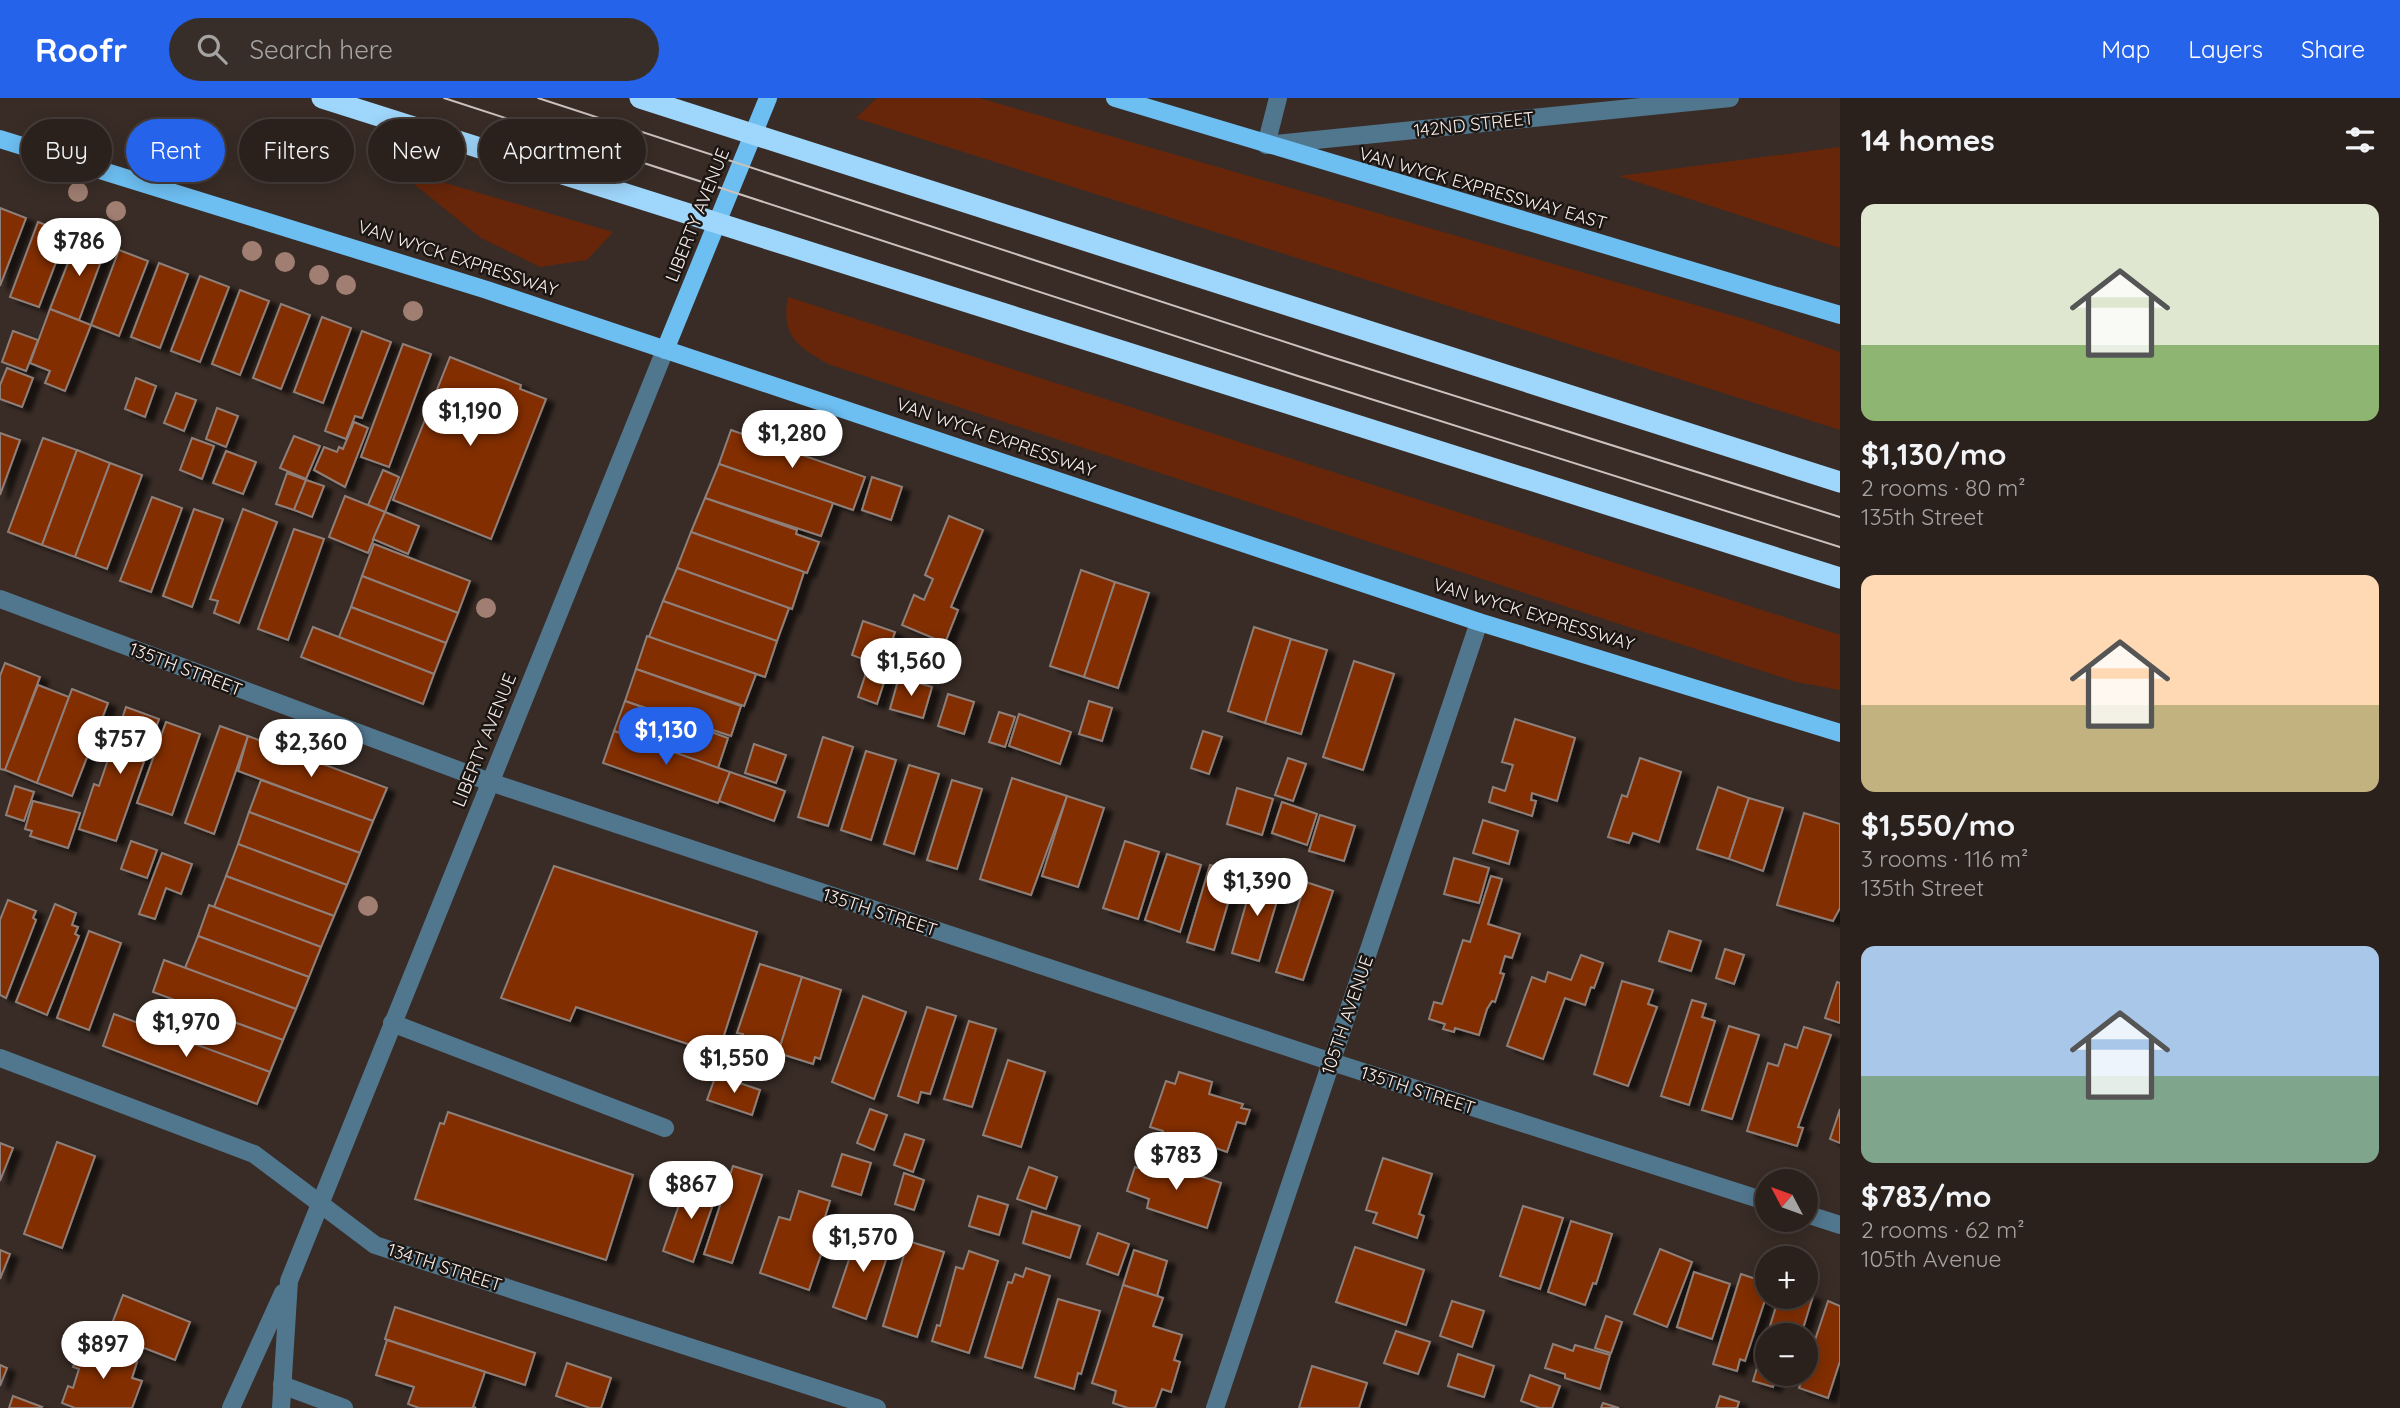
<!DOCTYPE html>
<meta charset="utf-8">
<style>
body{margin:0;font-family:Quicksand,sans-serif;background:#372e29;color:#f1f3f6;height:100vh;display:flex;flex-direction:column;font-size:26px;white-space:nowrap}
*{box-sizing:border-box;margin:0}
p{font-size:23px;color:#a6a3a3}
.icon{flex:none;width:38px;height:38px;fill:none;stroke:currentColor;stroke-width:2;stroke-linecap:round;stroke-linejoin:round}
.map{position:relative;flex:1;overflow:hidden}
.sheet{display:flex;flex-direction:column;background:#2b211c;width:560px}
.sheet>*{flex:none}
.guide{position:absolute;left:21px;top:21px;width:665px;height:63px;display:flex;gap:14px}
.needle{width:46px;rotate:311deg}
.buttons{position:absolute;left:1755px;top:1071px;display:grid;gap:14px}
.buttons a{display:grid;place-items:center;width:63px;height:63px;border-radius:50%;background:#2b211c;box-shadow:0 4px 18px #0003,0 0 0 2px #473e3b;font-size:35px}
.price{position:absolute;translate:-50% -60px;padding:0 16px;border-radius:24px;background:#fff;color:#222;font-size:23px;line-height:46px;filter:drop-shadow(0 2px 4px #0008)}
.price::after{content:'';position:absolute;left:50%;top:42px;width:21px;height:16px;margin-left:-10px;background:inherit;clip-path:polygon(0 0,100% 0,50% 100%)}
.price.active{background:#2563eb;color:#fff}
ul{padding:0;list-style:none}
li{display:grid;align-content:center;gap:14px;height:371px;padding:0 21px}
li span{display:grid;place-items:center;height:217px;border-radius:14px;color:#555}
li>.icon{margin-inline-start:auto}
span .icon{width:126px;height:126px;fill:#fffc;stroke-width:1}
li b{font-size:30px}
h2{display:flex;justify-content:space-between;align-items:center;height:84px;padding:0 21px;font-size:30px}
.tag{padding:0 24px;border-radius:32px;background:#2b211c;box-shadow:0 4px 18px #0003,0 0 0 2px #473e3b;font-size:24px;line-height:63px}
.tag.active{background:#2563eb;color:#fff}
header{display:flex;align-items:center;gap:42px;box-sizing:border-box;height:98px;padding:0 35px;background:#2563eb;color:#fff}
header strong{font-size:33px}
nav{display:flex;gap:38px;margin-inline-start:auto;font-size:24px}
.search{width:490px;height:63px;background:#372e29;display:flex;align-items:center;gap:18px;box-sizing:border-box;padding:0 24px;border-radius:38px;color:#a6a3a3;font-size:26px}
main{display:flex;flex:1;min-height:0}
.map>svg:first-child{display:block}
.green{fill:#67260a}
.building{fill:#822d02;stroke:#8f7f79;stroke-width:2;filter:url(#shadow)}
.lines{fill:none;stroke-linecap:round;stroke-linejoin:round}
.minor{stroke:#51778f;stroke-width:18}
.major{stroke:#6dbef1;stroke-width:18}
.highway{stroke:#9fd6fb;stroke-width:21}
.tram{stroke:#cbc1bd;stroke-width:2}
.tree{fill:#a07e72}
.labels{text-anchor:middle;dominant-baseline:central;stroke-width:5;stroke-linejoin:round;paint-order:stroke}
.street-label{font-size:18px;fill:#f7eeeb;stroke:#1c1613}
</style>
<header>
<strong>Roofr</strong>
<div class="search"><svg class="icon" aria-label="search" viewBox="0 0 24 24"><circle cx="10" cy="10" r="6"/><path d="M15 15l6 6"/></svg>Search here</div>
<nav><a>Map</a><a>Layers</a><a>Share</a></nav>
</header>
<main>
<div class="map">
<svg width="1840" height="1310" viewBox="0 0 1840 1310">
<defs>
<filter id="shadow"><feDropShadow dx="8" dy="4.5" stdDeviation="2" flood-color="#0009"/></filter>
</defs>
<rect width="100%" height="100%" fill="#392c26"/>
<!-- green -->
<g class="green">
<path d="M877 0H979L1751 223 1840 254V332L856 20Z"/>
<path d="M1840 49V150L1619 78Z"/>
<path d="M394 70 613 134 587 162 540 169 481 140Z"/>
<path d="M788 199 1840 537V592L1796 584 828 266C797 248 781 238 788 199Z"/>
</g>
<!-- building -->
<g class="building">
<path d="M0 110 26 120 0 188Z"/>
<path d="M38 124 67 135 39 209 10 199Z"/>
<path d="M79 137 107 147 79 222 50 211Z"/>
<path d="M119 152 148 163 119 238 91 227Z"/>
<path d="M159 165 188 176 160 250 131 239Z"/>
<path d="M200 178 229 189 200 264 171 253Z"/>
<path d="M240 192 269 203 240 277 212 266Z"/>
<path d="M281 206 310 217 281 291 253 280Z"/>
<path d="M50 211 91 227 65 293 45 285 50 273 30 265Z"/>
<path d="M322 219 351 230 323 305 294 294Z"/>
<path d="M13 233 38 242 26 273 2 264Z"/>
<path d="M362 233 391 244 362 320 355 318 346 341 325 333Z"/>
<path d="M403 246 431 256 389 369 361 359Z"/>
<path d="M450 259 521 287 520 291 546 301 491 441 393 402Z"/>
<path d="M7 270 33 280 22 309 0 301V287Z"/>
<path d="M136 280 156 288 145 319 125 311Z"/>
<path d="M176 295 196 302 184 333 164 325Z"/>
<path d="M217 310 238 318 226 349 206 341Z"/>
<path d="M354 324 368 330 345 389 314 372 324 349 337 354 339 349 343 351Z"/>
<path d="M731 332 865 379 853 412 719 366Z"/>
<path d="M0 335 20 342 0 397Z"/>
<path d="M294 338 320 348 306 381 280 370Z"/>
<path d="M43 340 77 352 42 447 8 434Z"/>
<path d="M192 340 214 348 202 381 180 372Z"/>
<path d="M77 352 110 365 75 459 42 447Z"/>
<path d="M226 353 256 364 243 396 213 385Z"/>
<path d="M110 365 142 377 107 471 75 459Z"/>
<path d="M719 366 833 405 821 438 705 400Z"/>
<path d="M383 372 399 379 385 414 368 407Z"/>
<path d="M287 375 306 382 294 412 276 406Z"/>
<path d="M872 379 902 389 891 422 862 412Z"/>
<path d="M306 382 324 388 312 419 294 412Z"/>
<path d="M345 398 385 414 368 455 329 439Z"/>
<path d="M152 399 182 410 151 494 120 483Z"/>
<path d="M705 400 797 432 796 436 819 444 807 475 691 434Z"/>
<path d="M194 411 223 421 192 509 163 498Z"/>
<path d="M243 411 277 424 239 525 214 515 218 503 210 501Z"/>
<path d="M385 414 419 428 408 456 373 441Z"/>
<path d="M949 418 983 432 951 509 958 512 945 545 902 527 914 497 924 502 933 481 925 477Z"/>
<path d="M294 431 324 441 288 542 258 531Z"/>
<path d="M691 434 804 474 792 511 677 470Z"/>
<path d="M374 446 470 483 458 515 362 478Z"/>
<path d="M677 470 789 510 777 543 663 503Z"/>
<path d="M1081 472 1115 484 1084 579 1050 568Z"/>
<path d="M362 478 458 515 446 545 351 509Z"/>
<path d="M1115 484 1149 495 1118 590 1084 579Z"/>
<path d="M663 503 777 543 765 579 649 539Z"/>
<path d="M351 509 446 545 434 576 339 539Z"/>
<path d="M863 523 895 534 883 569 852 557Z"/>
<path d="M313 529 434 576 423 606 301 559Z"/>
<path d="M1254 529 1291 541 1265 625 1228 613Z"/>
<path d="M647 538 756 576 744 608 636 571Z"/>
<path d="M1291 541 1327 552 1301 636 1265 625Z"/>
<path d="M1354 563 1394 576 1363 672 1323 659Z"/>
<path d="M5 565 40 579 5 672 0 671V578Z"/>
<path d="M868 569 887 575 877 606 858 599Z"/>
<path d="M636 571 741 608 731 638 625 603Z"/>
<path d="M899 579 932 589 923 620 890 611Z"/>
<path d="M38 587 69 599 37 685 5 672Z"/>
<path d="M72 591 108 605 72 698 37 685Z"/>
<path d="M948 596 974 604 964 636 938 628Z"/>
<path d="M625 603 728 640 718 670 614 633Z"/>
<path d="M1089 603 1112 610 1102 643 1079 636Z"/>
<path d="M126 609 159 621 116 743 79 731 94 686 99 688Z"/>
<path d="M999 614 1015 619 1005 649 989 644Z"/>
<path d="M1019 616 1071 634 1060 666 1009 648Z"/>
<path d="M1515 621 1575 640 1557 703 1532 695 1531 702 1536 703 1532 718 1489 704 1493 689 1505 693 1513 667 1502 664Z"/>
<path d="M166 624 200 636 172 717 137 705Z"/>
<path d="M220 628 248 638 214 736 185 725Z"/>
<path d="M614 633 730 674 718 705 603 665Z"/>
<path d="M1203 633 1222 639 1209 676 1191 670Z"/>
<path d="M248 638 387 690 373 723 238 673Z"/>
<path d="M823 639 853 649 828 728 798 719Z"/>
<path d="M754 646 786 657 776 685 745 675Z"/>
<path d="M866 653 896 662 871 742 841 732Z"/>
<path d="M1288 660 1306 666 1293 703 1275 697Z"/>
<path d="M1640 660 1681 674 1659 744 1633 735 1629 745 1608 739 1622 697 1627 699Z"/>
<path d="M909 667 939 676 914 756 884 746Z"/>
<path d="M730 674 785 693 774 723 719 703Z"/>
<path d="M1012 680 1067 698 1031 797 980 781Z"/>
<path d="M261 682 373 723 360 755 249 714Z"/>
<path d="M952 682 982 691 957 771 927 762Z"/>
<path d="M15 688 34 694 24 723 6 717Z"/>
<path d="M1718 689 1749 700 1729 761 1697 751Z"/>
<path d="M1237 690 1273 701 1262 737 1227 726Z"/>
<path d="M1067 698 1104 710 1078 789 1042 778Z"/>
<path d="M1749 700 1783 710 1763 773 1729 761Z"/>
<path d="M33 703 80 715 68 750 30 738 32 733 25 731Z"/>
<path d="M1282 704 1317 716 1307 747 1272 735Z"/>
<path d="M249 714 360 755 347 787 238 746Z"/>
<path d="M1804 715 1840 726V810L1833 823 1777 807Z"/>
<path d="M1320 717 1355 728 1344 763 1309 753Z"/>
<path d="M1483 722 1518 733 1509 766 1473 755Z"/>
<path d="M131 743 157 752 147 780 121 771Z"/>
<path d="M1125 743 1159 754 1138 821 1103 810Z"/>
<path d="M238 746 347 787 334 818 226 778Z"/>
<path d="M162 755 192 766 181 796 166 790 155 821 139 816Z"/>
<path d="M1167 756 1201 767 1180 834 1145 822Z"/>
<path d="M1454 760 1489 770 1479 805 1444 796Z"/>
<path d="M1210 767 1237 775 1214 852 1187 844Z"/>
<path d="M554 768 757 834 718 956 576 909 570 923 501 900Z"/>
<path d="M226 778 334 818 321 849 214 809Z"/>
<path d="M1254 778 1282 786 1259 863 1232 855Z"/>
<path d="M1491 778 1502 781 1488 826 1520 836 1512 860 1505 858 1500 875 1504 876 1495 904 1492 903 1487 911 1479 937 1455 930 1454 934 1443 931 1445 926 1429 921 1434 904 1442 906 1463 842 1470 844Z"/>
<path d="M1306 784 1333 793 1303 882 1276 874Z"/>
<path d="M8 802 36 813 33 820 36 822 6 900 0 897V822Z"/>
<path d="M55 806 76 815 72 827 78 829 75 836 79 838 47 917 16 904Z"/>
<path d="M209 807 321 849 309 879 198 838Z"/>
<path d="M89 833 121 845 89 932 57 920Z"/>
<path d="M1669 833 1701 843 1691 873 1659 863Z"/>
<path d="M198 838 309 879 296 911 185 870Z"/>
<path d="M1725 851 1744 857 1734 886 1716 880Z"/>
<path d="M1581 857 1603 865 1594 890 1591 889 1585 907 1565 900 1543 961 1507 948 1532 879 1545 884 1548 874 1571 882Z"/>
<path d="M164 862 296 911 283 942 153 894Z"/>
<path d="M760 866 802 879 778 955 740 943 743 936 737 935Z"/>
<path d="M802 879 841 892 820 961 815 959 813 966 778 955Z"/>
<path d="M1622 883 1653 892 1648 906 1657 909 1628 988 1594 976Z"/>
<path d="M1837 884 1840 885V925L1825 920Z"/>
<path d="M863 898 906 914 874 1001 832 984Z"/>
<path d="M1692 902 1706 906 1702 919 1715 923 1689 1007 1661 998Z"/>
<path d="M179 904 283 942 270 974 167 936Z"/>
<path d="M927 909 956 918 930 996 921 994 918 1005 898 998Z"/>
<path d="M114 916 270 974 257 1006 103 948Z"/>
<path d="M969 923 996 931 972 1009 944 1001Z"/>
<path d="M1729 928 1759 937 1732 1021 1702 1012Z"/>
<path d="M1804 929 1831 937 1798 1029 1803 1030 1797 1048 1747 1033 1768 965 1778 968 1785 946 1797 950Z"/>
<path d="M1008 962 1045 974 1021 1049 983 1037Z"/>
<path d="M1179 974 1212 984 1209 996 1243 1006 1241 1010 1250 1012 1245 1026 1237 1024 1227 1054 1216 1050 1211 1068 1157 1051 1163 1033 1150 1029 1166 983 1175 986Z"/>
<path d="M716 977 760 992 752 1017 707 1002Z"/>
<path d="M870 1011 887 1017 874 1052 857 1045Z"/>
<path d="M1840 1011V1045L1830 1041Z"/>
<path d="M448 1014 633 1077 606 1162 415 1101 440 1025 444 1026Z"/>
<path d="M905 1036 924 1042 913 1074 894 1067Z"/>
<path d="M57 1044 95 1058 62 1150 24 1136Z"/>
<path d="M0 1045 13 1050 0 1083Z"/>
<path d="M842 1056 871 1065 861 1097 832 1088Z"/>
<path d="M1383 1060 1432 1076 1419 1116 1424 1118 1417 1140 1373 1125 1377 1115 1366 1112Z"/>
<path d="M1148 1061 1221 1085 1207 1130 1147 1110 1149 1101 1127 1093 1135 1069 1145 1072Z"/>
<path d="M733 1068 762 1077 732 1165 704 1156Z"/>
<path d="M1029 1069 1057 1079 1046 1111 1017 1101Z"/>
<path d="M904 1075 924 1082 914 1112 895 1106Z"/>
<path d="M706 1081 720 1086 693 1164 663 1153 686 1087 702 1092Z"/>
<path d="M799 1093 830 1103 824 1122 832 1124 809 1192 760 1175 779 1119 790 1122Z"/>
<path d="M978 1098 1008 1107 999 1137 969 1128Z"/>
<path d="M1523 1108 1563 1120 1540 1191 1500 1178Z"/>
<path d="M1032 1113 1080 1128 1070 1160 1023 1145Z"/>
<path d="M1571 1123 1612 1136 1596 1186 1593 1185 1585 1207 1548 1194Z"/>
<path d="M859 1132 892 1144 866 1221 833 1209Z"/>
<path d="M1098 1135 1129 1146 1118 1177 1087 1166Z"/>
<path d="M908 1143 944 1154 917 1239 883 1228Z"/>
<path d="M1355 1149 1424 1172 1406 1227 1336 1204Z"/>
<path d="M1660 1151 1692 1164 1667 1229 1634 1216Z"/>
<path d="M0 1152 10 1156 0 1181Z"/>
<path d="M1134 1152 1167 1163 1157 1198 1123 1187Z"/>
<path d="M969 1153 998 1163 969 1255 932 1243 937 1227 940 1228 956 1169 963 1171Z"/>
<path d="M1026 1170 1050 1178 1022 1270 985 1259 1008 1184 1012 1185 1015 1176 1023 1179Z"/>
<path d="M1694 1174 1730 1186 1712 1241 1677 1229Z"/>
<path d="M1741 1176 1768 1185V1193L1745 1263 1740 1261 1737 1273 1713 1266Z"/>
<path d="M1123 1187 1163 1200 1153 1228 1182 1237 1174 1262 1180 1264 1171 1294 1162 1291 1155 1310H1128L1113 1305 1116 1293 1092 1285Z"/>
<path d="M1806 1196 1813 1198 1801 1237H1768V1276H1777L1773 1289 1753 1283 1779 1199H1806Z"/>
<path d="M123 1197 190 1224 175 1262 108 1236Z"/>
<path d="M1058 1201 1100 1213 1081 1276 1078 1275 1074 1291 1035 1279Z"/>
<path d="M1452 1203 1484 1213 1472 1249 1440 1238Z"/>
<path d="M1828 1203 1840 1208V1263L1828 1300 1799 1290Z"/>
<path d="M395 1209 535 1255 525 1287 385 1241Z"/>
<path d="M1606 1218 1622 1224 1611 1255 1595 1250Z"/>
<path d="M1396 1233 1430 1244 1418 1276 1384 1265Z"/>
<path d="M387 1242 485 1274 473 1309 476 1310H419L408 1306 414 1289 376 1277Z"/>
<path d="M82 1244 137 1264 132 1280 142 1283 132 1310H75L62 1305 68 1288 73 1290 79 1271 73 1269Z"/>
<path d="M1553 1246 1573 1253 1575 1247 1610 1257 1600 1291 1565 1280V1276L1545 1270Z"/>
<path d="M1458 1256 1494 1268 1484 1299 1448 1288Z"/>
<path d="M567 1265 611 1280 601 1310H590L556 1298Z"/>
<path d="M0 1267 7 1270 0 1288Z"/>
<path d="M1312 1268 1367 1285 1359 1310H1299Z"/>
<path d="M1530 1277 1560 1288 1552 1310H1540L1521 1303Z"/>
<path d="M13 1298 42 1309 41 1310H9Z"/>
<path d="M1720 1298 1739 1304 1737 1310H1716Z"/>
<path d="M1603 1305 1619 1310H1601Z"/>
</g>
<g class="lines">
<!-- minor -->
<g class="minor">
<path d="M1278 0 1266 47 1730 0"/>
<path d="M0 501 490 684 1332 964 1768 1104"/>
<path d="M392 925 665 1030"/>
<path d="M0 960 254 1056 375 1147 877 1310"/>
<path d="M1806 1116 1840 1127"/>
<path d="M282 1287 344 1310"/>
<path d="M231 1310 283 1195"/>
<path d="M281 1310 289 1183 665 252"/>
<path d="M1215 1310 1479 524"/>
</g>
<!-- major -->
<g class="major">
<path d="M1115 0 1840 217"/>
<path d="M0 41 487 192 1479 524 1840 635"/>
<path d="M665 252 768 0"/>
</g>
<!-- highway -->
<g class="highway">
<path d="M322 0 1840 480"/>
<path d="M640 0 1840 384"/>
</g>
<!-- tram -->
<g class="tram">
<path d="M444 0 1298 278 1840 449"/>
<path d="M538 0 1328 258 1840 419"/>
</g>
</g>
<!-- trees -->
<g class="tree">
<circle cx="78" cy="94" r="10"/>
<circle cx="116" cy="113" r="10"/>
<circle cx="252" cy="153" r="10"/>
<circle cx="285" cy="164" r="10"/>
<circle cx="319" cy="177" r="10"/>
<circle cx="346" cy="187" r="10"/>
<circle cx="413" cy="213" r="10"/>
<circle cx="486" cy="510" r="10"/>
<circle cx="368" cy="808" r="10"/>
</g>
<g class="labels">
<!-- street labels -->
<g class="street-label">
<text transform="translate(1474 26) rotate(-6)">142ND STREET</text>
<text transform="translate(1483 90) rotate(16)">VAN WYCK EXPRESSWAY EAST</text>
<text transform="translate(697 117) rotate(-68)">LIBERTY AVENUE</text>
<text transform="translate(458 160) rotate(18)">VAN WYCK EXPRESSWAY</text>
<text transform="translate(996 339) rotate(19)">VAN WYCK EXPRESSWAY</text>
<text transform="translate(1534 516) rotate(17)">VAN WYCK EXPRESSWAY</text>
<text transform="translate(186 571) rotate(21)">135TH STREET</text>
<text transform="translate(484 642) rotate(-68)">LIBERTY AVENUE</text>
<text transform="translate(880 814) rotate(18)">135TH STREET</text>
<text transform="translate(1347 917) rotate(-71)">105TH AVENUE</text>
<text transform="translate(1418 992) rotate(18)">135TH STREET</text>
<text transform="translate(445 1169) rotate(18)">134TH STREET</text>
</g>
</g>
</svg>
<div class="buttons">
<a><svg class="needle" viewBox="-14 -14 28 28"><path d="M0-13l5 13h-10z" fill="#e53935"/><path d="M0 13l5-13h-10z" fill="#a6a3a3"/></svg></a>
<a>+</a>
<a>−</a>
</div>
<b class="price" style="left:79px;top:180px">$786</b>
<b class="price" style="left:470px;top:350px">$1,190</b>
<b class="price" style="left:792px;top:372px">$1,280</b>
<b class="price" style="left:911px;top:600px">$1,560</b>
<b class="price active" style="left:666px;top:669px">$1,130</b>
<b class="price" style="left:120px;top:678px">$757</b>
<b class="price" style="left:311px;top:681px">$2,360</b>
<b class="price" style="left:1257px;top:820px">$1,390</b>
<b class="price" style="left:186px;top:961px">$1,970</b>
<b class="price" style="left:734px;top:997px">$1,550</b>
<b class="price" style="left:1176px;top:1094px">$783</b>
<b class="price" style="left:691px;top:1123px">$867</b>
<b class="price" style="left:863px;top:1176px">$1,570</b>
<b class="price" style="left:103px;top:1283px">$897</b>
<div class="guide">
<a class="tag">Buy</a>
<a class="tag active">Rent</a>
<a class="tag">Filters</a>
<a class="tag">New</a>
<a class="tag">Apartment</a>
</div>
</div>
<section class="sheet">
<h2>14 homes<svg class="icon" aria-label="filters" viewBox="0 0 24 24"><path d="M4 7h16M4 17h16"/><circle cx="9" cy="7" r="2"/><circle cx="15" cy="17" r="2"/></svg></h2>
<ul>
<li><span style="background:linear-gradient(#dfe7d0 65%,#8fb573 0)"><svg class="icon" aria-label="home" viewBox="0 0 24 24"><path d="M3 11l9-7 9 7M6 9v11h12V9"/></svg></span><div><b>$1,130/mo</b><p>2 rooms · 80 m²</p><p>135th Street</p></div></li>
<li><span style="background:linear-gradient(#ffd9b3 60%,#c2b280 0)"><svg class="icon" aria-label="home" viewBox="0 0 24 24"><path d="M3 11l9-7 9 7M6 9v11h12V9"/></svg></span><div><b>$1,550/mo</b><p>3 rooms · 116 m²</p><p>135th Street</p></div></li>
<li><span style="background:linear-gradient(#a9c7e8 60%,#7fa58c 0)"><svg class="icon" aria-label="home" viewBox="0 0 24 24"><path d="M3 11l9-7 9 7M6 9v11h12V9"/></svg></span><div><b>$783/mo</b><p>2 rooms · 62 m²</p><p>105th Avenue</p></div></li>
</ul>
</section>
</main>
